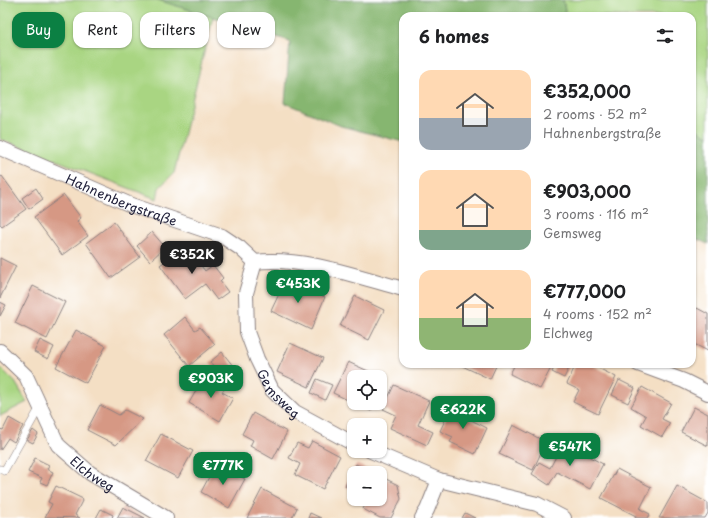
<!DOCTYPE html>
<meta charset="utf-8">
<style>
body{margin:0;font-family:"Playpen Sans",sans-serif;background:#f6f6f6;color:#202124;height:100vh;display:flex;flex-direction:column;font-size:15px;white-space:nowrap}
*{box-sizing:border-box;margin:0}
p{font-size:13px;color:#757577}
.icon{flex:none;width:22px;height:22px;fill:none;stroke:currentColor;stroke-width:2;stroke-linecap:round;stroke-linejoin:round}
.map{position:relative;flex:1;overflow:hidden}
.sheet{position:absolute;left:399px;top:12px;width:297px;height:356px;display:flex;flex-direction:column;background:#fff;border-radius:12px;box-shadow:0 1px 3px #0004}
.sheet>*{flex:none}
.banner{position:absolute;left:12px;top:12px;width:327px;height:36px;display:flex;gap:8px}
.buttons{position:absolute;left:347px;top:370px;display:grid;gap:8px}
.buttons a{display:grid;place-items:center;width:40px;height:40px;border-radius:8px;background:#fff;box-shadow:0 1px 3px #0004;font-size:20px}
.price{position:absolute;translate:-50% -34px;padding:0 9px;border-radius:8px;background:#0b8043;color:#fff;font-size:13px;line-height:26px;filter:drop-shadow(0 1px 2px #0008)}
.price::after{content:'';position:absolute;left:50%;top:24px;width:12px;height:9px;margin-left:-6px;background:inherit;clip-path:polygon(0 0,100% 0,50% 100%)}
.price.active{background:#222;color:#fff}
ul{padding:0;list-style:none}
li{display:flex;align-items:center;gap:12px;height:100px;padding:0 20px}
li span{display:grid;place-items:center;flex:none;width:112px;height:80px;border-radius:12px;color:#555}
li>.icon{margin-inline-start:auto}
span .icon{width:48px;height:48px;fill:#fffc;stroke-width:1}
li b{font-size:17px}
h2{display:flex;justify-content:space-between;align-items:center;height:48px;padding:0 20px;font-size:17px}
.chip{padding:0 14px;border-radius:12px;background:#fff;box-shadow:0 1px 3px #0004;font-size:14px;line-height:36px}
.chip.active{background:#0b8043;color:#fff}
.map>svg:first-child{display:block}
.green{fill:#a9d582;stroke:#667c5e}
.forest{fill:#86b670;stroke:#546c56}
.building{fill:#d69884}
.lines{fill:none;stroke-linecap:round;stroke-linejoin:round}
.service-casing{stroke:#8b8080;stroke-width:8}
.minor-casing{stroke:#8b8080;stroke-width:16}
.service{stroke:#fff;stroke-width:7}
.minor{stroke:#fff;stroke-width:14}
.labels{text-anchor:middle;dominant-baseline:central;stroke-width:3;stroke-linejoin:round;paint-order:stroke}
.street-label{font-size:13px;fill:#22223b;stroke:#fff}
</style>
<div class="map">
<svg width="708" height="518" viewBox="0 0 708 518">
<rect width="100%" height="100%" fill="#fff"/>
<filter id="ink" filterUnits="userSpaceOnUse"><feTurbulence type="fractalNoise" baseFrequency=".025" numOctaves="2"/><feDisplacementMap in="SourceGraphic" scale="8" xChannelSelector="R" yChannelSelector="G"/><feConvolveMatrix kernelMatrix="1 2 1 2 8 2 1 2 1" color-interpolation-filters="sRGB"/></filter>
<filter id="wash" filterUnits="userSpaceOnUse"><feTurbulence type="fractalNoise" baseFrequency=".012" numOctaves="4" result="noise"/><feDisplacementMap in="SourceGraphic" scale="16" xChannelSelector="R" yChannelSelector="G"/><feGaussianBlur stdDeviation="0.9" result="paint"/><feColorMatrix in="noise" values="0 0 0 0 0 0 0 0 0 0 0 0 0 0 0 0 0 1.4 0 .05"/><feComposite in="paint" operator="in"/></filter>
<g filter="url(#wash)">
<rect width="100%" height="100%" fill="#f4dfc4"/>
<!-- green -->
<g class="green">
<path d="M0 0H158L213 17 174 173 159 188 157 199 43 155 0 139Z"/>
<path d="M563 0H708V136L692 127V16H566Z"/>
<path d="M0 367 15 382 27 402 0 416Z"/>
</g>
<!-- forest -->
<g class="forest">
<path d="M158 0H563L566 16H403V142L341 126 285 103 290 41Z"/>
<path d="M692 127 708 136V244L692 237Z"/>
</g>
<g id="blocks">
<!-- building -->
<g class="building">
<path d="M2 176 26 209 2 226 0 224V177Z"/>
<path d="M36 188 43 199 29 209 22 198Z"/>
<path d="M64 195 81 218 77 221 88 236 62 255 34 217Z"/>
<path d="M114 222 140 257 111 278 86 243Z"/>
<path d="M152 232 165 247 150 261 137 246Z"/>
<path d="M186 246 205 271 213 265 223 278 220 281 228 292 217 300 205 284 185 299 160 265Z"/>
<path d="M0 258 16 266 0 298Z"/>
<path d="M286 279 325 297 311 330 271 311Z"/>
<path d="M33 286 65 302 47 339 15 323Z"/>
<path d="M355 296 384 310 369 340 340 326Z"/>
<path d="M0 302 6 305 0 316Z"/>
<path d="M697 308 708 314V351L692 343V317Z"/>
<path d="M185 317 195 330 200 327 215 344 189 366 164 335Z"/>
<path d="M76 330 106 346 86 383 56 367Z"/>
<path d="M40 340 54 347 48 359 34 352Z"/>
<path d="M290 343 323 358 309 387 277 372Z"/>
<path d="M222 352 234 367 222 377 210 362Z"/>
<path d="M348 362 386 379 380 392V377H354V403L333 393Z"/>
<path d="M458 364H497L490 379Z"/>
<path d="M515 364H553L540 389 510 374Z"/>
<path d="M556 364H571L564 378 552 372Z"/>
<path d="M576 364H590L616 377 598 414 573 402 579 390 567 384Z"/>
<path d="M204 377 224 389 222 392 233 398 220 421 189 403Z"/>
<path d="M317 379 332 385 325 400 311 393Z"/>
<path d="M619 380 635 388 628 403 612 395Z"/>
<path d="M394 385 429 401 418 425 433 432 427 445 390 428 396 415 383 409Z"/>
<path d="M642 387 671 403 662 419 670 423 662 437 641 425 646 416 631 407Z"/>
<path d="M354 403H375L371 411Z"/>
<path d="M100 405 119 415 125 410 143 419 116 445 87 430Z"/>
<path d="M452 405 469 414 467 418 487 428 475 454 450 442 453 437 440 431Z"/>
<path d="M694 407 708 414V446L681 432Z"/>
<path d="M253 413 287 432 273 459 250 446 253 440 242 434Z"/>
<path d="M9 418 23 426 14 442 8 438 0 450V429L3 430Z"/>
<path d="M513 425 546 442 533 470 499 454Z"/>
<path d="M33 430 38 434 33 443 27 440Z"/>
<path d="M161 434 193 451 178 478 146 461Z"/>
<path d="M312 441 340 456 323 489 295 475 300 464 289 458 297 443 308 448Z"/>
<path d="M563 443 603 464 590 489 557 472 549 485 532 474 539 462 550 468Z"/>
<path d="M35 458 49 465 47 469 53 472 47 485 40 482 42 478 28 472Z"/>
<path d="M216 464 245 479 229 508 201 492Z"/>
<path d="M356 464 375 473H354V491L345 486Z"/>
<path d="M617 469 651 487 640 509 650 514 648 518H635L636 516 601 498Z"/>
<path d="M380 476 398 485 401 499 391 518H380L363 509 368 499H380Z"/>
<path d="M56 486 83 499 75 515 80 518 45 517 52 504 48 502Z"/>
<path d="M677 486 708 503V513L705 518H659Z"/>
<path d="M262 489 297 508 292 518H247Z"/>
<path d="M123 507 145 518H117Z"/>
<path d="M101 509 113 515 112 518H96Z"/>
<path d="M310 513 321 518H308Z"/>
<path d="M465 513 475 518H462Z"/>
</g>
</g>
</g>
<g filter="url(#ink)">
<use href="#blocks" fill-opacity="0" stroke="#8b8080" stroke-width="1"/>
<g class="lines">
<!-- service casing -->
<g class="service-casing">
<path id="service" d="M0 469 4 471 40 407"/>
</g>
<!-- minor casing -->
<g class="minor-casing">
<g id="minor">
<path id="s1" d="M0 148 131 205 222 236 240 248 255 262C301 256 359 277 403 289"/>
<path id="s2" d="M255 262 246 293 247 332 257 359 272 390 295 412 354 444"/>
<path id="s3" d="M0 351 26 376 58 445 90 473 166 518"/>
<path d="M638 364 684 381 708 393"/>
<path d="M371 451 439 480 537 504 564 518"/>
<path d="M422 518 427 510 439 480"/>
</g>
</g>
<!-- service -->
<use href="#service" class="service"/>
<!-- minor -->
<use href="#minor" class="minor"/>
</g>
</g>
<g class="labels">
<!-- street labels -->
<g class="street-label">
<text stroke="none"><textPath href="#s1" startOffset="132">Hahnenbergstraße</textPath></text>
<text stroke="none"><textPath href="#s2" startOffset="141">Gemsweg</textPath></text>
<text stroke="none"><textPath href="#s3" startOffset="157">Elchweg</textPath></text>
</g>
</g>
</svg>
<div class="buttons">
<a><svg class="icon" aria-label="locate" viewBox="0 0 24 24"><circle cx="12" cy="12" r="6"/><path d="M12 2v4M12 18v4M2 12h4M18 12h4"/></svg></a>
<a>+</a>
<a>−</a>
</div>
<b class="price active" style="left:192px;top:275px">€352K</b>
<b class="price" style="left:298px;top:304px">€453K</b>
<b class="price" style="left:211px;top:399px">€903K</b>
<b class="price" style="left:463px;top:430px">€622K</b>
<b class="price" style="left:570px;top:467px">€547K</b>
<b class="price" style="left:223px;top:486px">€777K</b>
<div class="banner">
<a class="chip active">Buy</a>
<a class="chip">Rent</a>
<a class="chip">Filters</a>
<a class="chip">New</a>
</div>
<section class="sheet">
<h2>6 homes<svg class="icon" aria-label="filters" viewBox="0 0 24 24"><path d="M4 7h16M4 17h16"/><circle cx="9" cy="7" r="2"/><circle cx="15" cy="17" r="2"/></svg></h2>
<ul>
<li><span style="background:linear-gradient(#ffd9b3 60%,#9aa5b1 0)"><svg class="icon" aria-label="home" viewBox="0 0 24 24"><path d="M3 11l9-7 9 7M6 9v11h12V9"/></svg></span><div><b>€352,000</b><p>2 rooms · 52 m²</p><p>Hahnenbergstraße</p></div></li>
<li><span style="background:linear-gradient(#ffd9b3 75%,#7fa58c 0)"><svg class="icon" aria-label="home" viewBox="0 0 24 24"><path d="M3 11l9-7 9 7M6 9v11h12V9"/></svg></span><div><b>€903,000</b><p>3 rooms · 116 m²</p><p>Gemsweg</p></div></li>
<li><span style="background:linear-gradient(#ffd9b3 60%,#8fb573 0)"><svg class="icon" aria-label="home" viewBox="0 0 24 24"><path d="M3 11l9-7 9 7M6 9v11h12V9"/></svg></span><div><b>€777,000</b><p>4 rooms · 152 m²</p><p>Elchweg</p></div></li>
</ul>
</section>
</div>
